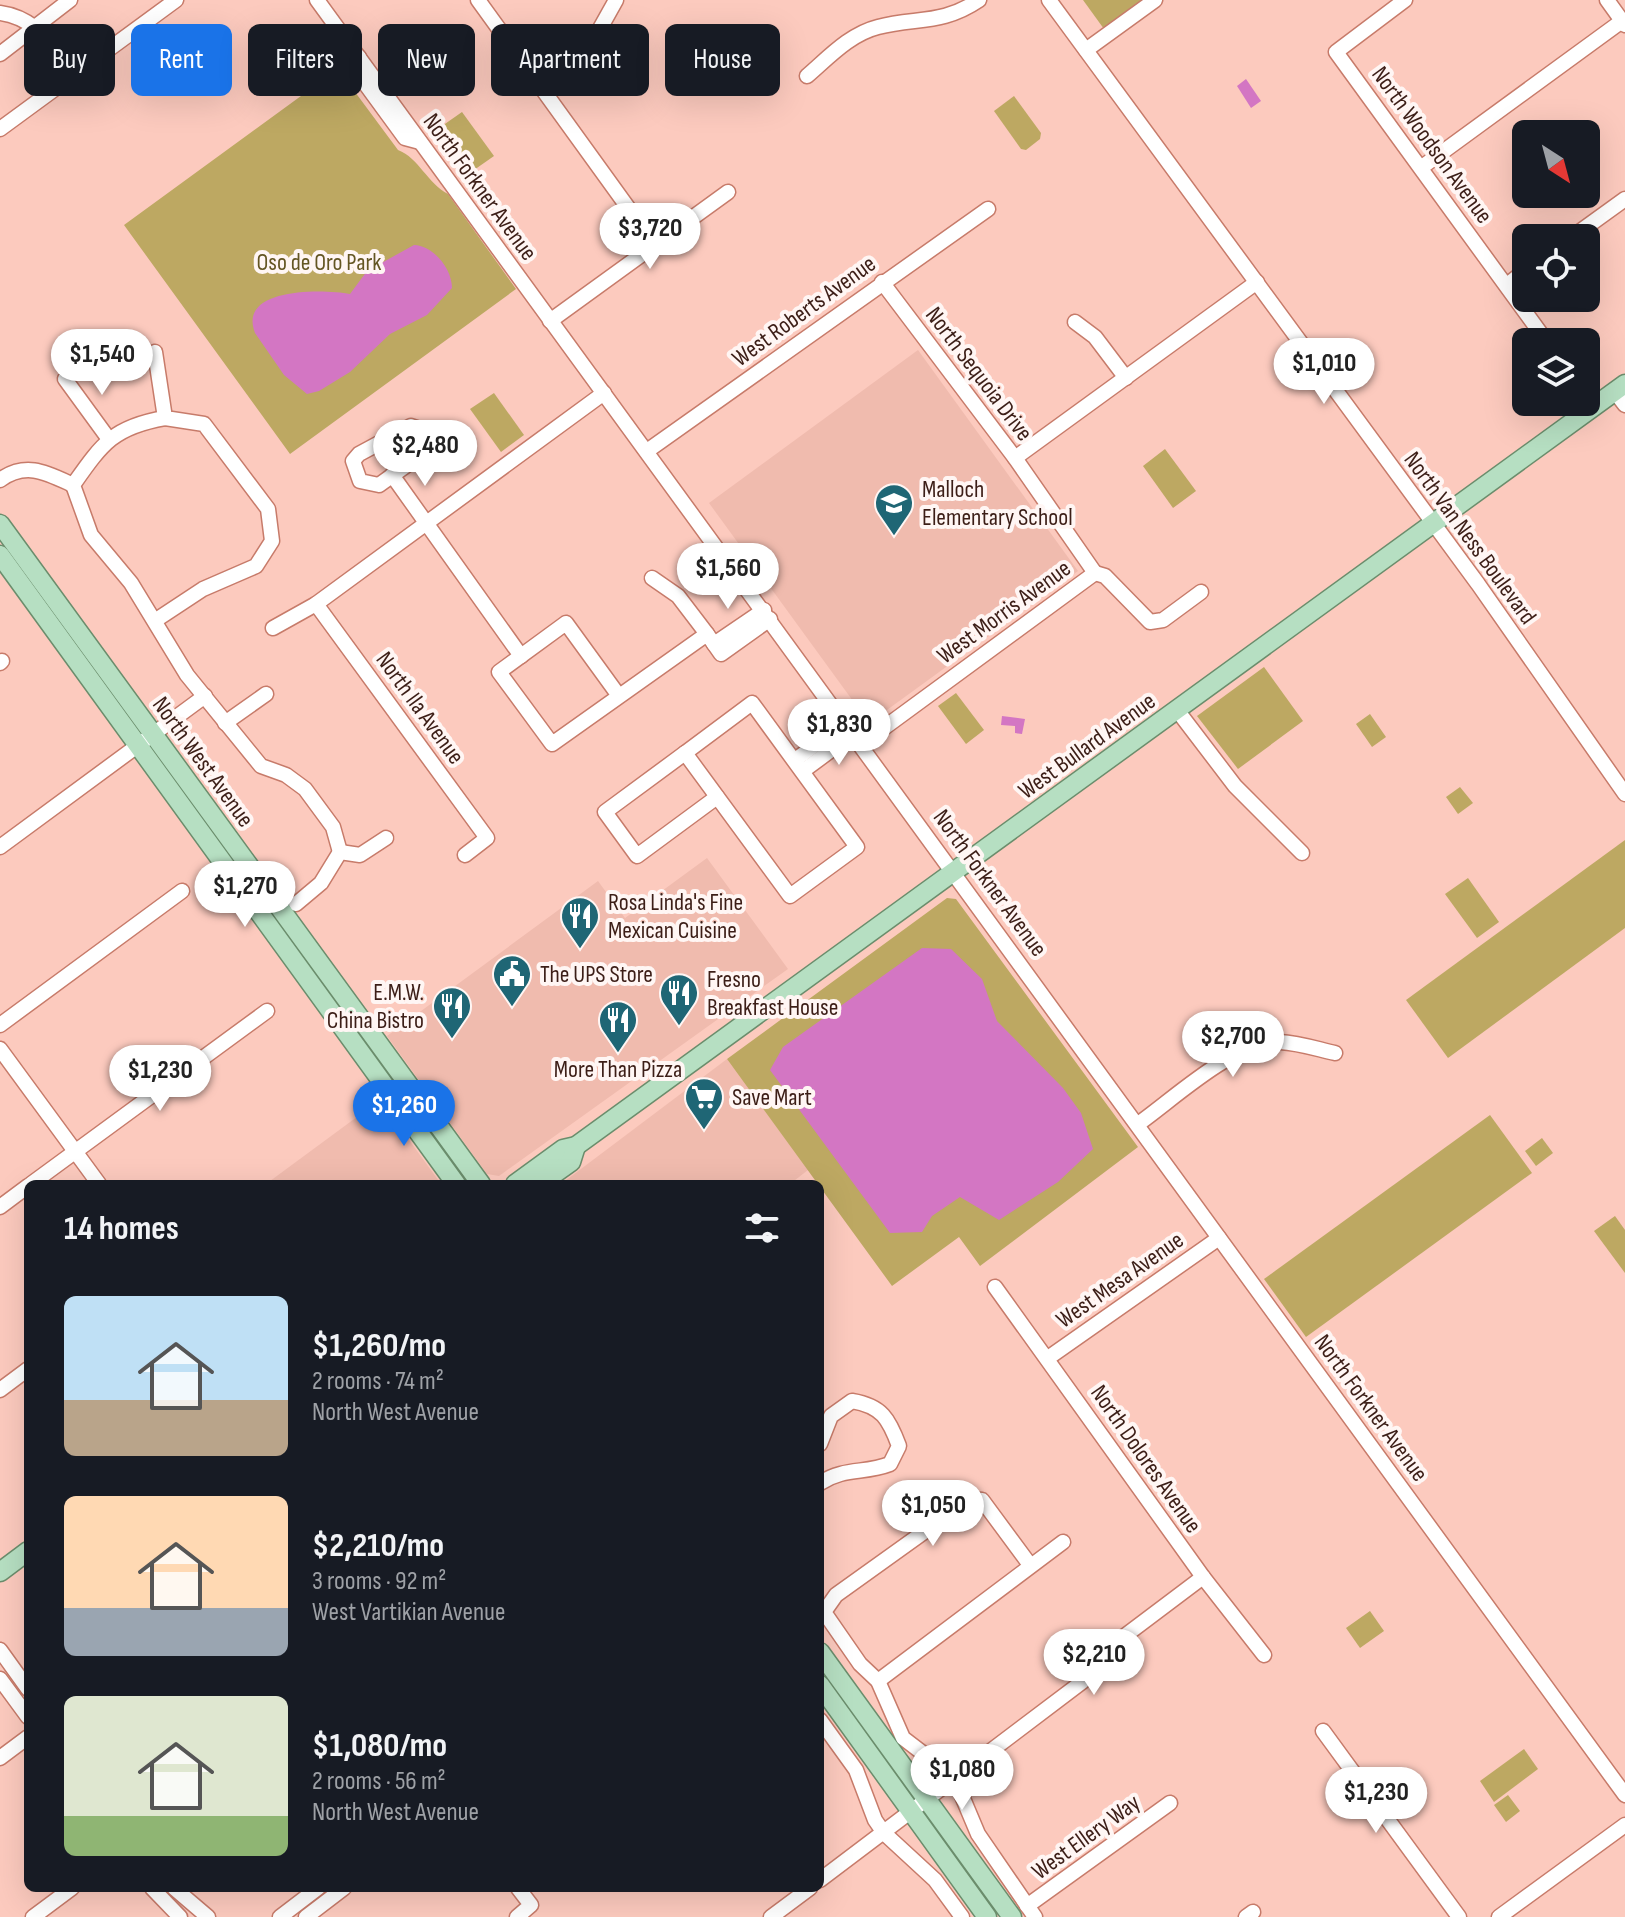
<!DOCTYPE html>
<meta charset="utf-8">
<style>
body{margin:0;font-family:"Sofia Sans Condensed",sans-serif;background:#20242c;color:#f1f3f6;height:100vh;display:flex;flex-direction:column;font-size:30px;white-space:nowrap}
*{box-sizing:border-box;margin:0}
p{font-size:26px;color:#9ea1a6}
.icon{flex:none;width:44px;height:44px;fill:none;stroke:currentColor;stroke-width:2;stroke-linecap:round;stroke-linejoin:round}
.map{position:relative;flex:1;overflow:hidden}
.panel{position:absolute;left:24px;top:1180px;width:800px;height:712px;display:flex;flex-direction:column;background:#171b24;border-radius:12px;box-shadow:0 8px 32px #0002}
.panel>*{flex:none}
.hud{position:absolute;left:24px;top:24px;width:800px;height:72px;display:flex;gap:16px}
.needle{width:52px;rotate:144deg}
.controls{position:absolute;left:1512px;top:120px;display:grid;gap:16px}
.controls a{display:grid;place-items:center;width:88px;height:88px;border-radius:12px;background:#171b24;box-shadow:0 8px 32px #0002;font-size:40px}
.price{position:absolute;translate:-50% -68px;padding:0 18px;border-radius:28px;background:#fff;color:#222;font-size:26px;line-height:52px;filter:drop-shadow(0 2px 4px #0008)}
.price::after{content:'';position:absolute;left:50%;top:48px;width:24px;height:18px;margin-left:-12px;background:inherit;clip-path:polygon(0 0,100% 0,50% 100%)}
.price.selected{background:#1a73e8;color:#fff}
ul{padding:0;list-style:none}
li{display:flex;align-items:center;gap:24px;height:200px;padding:0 40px}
li span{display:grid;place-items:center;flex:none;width:224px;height:160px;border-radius:12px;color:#555}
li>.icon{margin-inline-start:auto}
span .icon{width:96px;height:96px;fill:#fffc;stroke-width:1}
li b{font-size:34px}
h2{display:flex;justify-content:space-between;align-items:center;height:96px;padding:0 40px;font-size:34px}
.tag{padding:0 28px;border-radius:12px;background:#171b24;box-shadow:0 8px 32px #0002;font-size:28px;line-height:72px}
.tag.selected{background:#1a73e8;color:#fff}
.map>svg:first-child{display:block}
.built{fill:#f0bbae}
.green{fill:#bda862}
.water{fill:#d376c3}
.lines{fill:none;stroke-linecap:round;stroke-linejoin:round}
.minor-casing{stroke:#c77b6a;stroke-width:17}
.major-casing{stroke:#6b8d6c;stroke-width:21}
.minor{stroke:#fff;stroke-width:14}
.major{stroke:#b6dfc2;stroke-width:18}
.labels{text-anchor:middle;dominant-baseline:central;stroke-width:8;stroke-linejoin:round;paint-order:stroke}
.street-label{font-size:24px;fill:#3c1e17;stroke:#fff6f4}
.park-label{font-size:24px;fill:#645623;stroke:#fff6f4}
.poi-label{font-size:24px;fill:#3c1e17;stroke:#fff6f4;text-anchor:start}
</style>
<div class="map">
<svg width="1625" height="1917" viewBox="0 0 1625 1917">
<rect width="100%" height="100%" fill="#fccabe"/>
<!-- built -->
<g class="built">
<path d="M918 350 1078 571 869 723 709 503Z"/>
<path d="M707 858 788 969 499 1176 487 1174 387 1036 598 881 625 918Z"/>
<path d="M727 1059 808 1170 790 1184H561Z"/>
<path d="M380 1100 441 1184H266Z"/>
</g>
<!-- green -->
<g class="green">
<path d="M1083 0H1143L1104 29Z"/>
<path d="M338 69 398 150C419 158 427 183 448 194L516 289 290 454 124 225Z"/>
<path d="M1014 96 1041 133 1040 139 1026 150 1021 149 994 111Z"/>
<path d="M462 112 494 156 474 170 442 126Z"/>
<path d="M494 393 524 435 501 452 470 409Z"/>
<path d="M1165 449 1196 491 1173 508 1143 466Z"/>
<path d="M1264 667 1303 721 1238 769 1197 716Z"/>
<path d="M956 693 984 730 966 744 938 706Z"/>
<path d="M1370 714 1386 737 1372 747 1356 724Z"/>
<path d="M1460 787 1473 803 1458 814 1446 797Z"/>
<path d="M1625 840V928L1448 1058 1406 1000Z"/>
<path d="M1468 878 1499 922 1477 938 1445 894Z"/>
<path d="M947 898 956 899 1138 1147 980 1266 959 1237 892 1286 727 1059Z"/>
<path d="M1490 1115 1532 1173 1306 1337 1264 1279Z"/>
<path d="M1542 1138 1553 1153 1536 1166 1525 1151Z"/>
<path d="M1615 1216 1625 1230V1273L1594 1231Z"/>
<path d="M1370 1611 1384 1631 1360 1648 1346 1628Z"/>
<path d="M1524 1749 1538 1769 1494 1802 1480 1781Z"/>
<path d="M1508 1795 1520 1811 1506 1822 1494 1805Z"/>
</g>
<!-- water -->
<g class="water">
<path d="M1246 79 1261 101 1251 108 1237 86Z"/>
<path d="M414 245C434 246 452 269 452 288L427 315 390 334 350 372 319 391 307 394 284 375 255 333C237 287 323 289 350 294L367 271Z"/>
<path d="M1002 716 1025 719 1022 734 1015 733V726L1001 725Z"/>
<path d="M922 948 951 949 982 979 997 1021 1063 1088 1081 1113 1093 1149 1058 1182 999 1220 960 1197 932 1216 922 1232 890 1233 770 1070 783 1047Z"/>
</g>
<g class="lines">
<!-- minor casing -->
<g class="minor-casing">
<g id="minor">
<path d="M317 0 1625 1795"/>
<path d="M478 0 655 245"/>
<path d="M1049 0 1478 584 1625 794"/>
<path d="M1405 0 1336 52 1547 342"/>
<path d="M1607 0 1625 25"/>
<path d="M0 13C23 16 54 35 56 61L44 56 31 39 32 28"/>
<path d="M1086 50 1155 0"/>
<path d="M0 54 70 0"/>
<path d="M359 57 356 71 405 138 420 142"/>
<path d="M807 76C829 57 850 34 878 27 917 17 942 25 979 0"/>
<path d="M537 81 597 34 616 0"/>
<path d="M0 129 176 0"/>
<path d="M1422 167 1622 21"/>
<path d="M1571 238 1625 199"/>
<path d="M882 282 1015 458 1095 573"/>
<path d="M1507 285 1526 270"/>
<path d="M550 321 728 192"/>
<path d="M1075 322 1095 337 1126 378"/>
<path d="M155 352 165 418 204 424 268 509 272 541 256 566 203 589 156 620"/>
<path d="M65 379 108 438"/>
<path d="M1615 392 1625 405"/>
<path d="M165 418C113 427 102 444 73 485L91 535 131 583 187 675 261 766 286 775 305 789 333 827 340 852"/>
<path d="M411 426C424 429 429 440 425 452L379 485 360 481 353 461 359 454Z"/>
<path d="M647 451 988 209"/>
<path d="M1015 458 1257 282"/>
<path d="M392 475 521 656"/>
<path d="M0 480C26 461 47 473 73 485"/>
<path d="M1095 573 1105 576 1150 622 1163 620 1201 592"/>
<path d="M652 578 678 596 707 634"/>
<path d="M316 604 487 838 465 855"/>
<path d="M273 628 316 604 604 393"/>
<path d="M714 644 764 610"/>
<path d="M0 663 2 661"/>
<path d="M619 696 566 623 499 672 552 744 707 634 721 654 770 619"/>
<path d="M752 703 857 847 790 896 685 753Z"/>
<path d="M1177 710 1235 786 1302 853"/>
<path d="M225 723 266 694"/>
<path d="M862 744 1095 573"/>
<path d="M685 753 605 812 637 856 717 797"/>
<path d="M795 760 846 722"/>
<path d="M803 771 854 733"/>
<path d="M0 847 205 696"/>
<path d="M296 904 321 883 340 852 360 855 386 838"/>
<path d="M0 1025 182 891"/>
<path d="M0 1049 99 1184"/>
<path d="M1138 1124C1175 1098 1234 1041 1280 1042 1299 1043 1317 1049 1335 1053"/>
<path d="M31 1184 267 1011"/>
<path d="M0 1207 28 1186"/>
<path d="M995 1287 1203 1577 1264 1655"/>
<path d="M1048 1358 1219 1238"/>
<path d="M0 1390 28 1369"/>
<path d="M820 1444 831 1416 852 1401C882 1406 889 1419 899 1446L890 1464C864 1474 845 1467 820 1483"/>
<path d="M1030 1565 982 1500 970 1499 836 1595 824 1612 860 1664 878 1681 903 1738 954 1777 978 1834 1035 1917"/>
<path d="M0 1650 28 1689"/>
<path d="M0 1679 28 1717"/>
<path d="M878 1681 1063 1542"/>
<path d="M820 1720 856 1770 875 1820 884 1833 935 1880 962 1917"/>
<path d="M1323 1731 1459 1917"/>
<path d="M0 1758 28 1737"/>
<path d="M820 1880 1082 1682 1122 1638 1203 1577"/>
<path d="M152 1888 180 1917"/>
<path d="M174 1888 208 1917"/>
<path d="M1027 1906 1170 1803"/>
<path d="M33 1917 72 1888"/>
<path d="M280 1917 318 1888"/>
<path d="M306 1917 344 1888"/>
<path d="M517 1917 531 1905 518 1888"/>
<path d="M771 1917 810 1888"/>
<path d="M1246 1917 1253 1912"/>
<path d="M1499 1917 1625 1825"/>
</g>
</g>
<!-- major casing -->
<g class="major-casing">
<g id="major">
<path d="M0 524 481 1184"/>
<path d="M0 555 456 1184"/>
<path d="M515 1184 563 1149 576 1146 1625 384"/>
<path d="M540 1184 571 1162 576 1146"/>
<path d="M0 1572 28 1551"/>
<path d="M820 1652 1012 1917"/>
<path d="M820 1685 987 1917"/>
</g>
</g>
<!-- minor -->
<use href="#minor" class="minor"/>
<!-- major -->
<use href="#major" class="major"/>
</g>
<!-- icons -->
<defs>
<g id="school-pin" transform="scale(2)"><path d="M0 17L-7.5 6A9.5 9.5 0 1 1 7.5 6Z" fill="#1f6675" stroke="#fff6f4"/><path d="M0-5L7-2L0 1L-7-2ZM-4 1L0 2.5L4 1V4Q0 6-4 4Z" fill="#fff"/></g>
<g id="restaurant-pin" transform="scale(2)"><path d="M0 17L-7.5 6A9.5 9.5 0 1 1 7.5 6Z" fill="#1f6675" stroke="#fff6f4"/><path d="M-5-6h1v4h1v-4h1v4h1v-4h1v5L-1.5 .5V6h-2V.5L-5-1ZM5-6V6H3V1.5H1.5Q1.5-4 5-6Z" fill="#fff"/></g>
<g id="civic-pin" transform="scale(2)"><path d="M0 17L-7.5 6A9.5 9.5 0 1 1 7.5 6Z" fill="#1f6675" stroke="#fff6f4"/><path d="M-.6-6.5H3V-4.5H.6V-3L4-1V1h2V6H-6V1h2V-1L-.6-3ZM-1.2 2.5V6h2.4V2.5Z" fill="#fff"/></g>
<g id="supermarket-pin" transform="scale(2)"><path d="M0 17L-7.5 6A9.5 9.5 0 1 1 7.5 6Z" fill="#1f6675" stroke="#fff6f4"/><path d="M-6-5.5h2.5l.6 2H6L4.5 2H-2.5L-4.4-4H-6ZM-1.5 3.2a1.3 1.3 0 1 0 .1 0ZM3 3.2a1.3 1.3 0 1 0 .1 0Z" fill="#fff"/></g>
</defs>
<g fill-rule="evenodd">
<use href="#school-pin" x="894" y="503"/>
<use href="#restaurant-pin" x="580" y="916"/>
<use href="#civic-pin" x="512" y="974"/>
<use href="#restaurant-pin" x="679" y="993"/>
<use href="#restaurant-pin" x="452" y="1006"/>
<use href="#restaurant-pin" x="618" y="1020"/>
<use href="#supermarket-pin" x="704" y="1097"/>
</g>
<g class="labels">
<!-- street labels -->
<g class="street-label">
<text transform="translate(1432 145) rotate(54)">North Woodson Avenue</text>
<text transform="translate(480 187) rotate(54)">North Forkner Avenue</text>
<text transform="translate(804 311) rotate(-36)">West Roberts Avenue</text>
<text transform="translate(979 374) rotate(53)">North Sequoia Drive</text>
<text transform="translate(1470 538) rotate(54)">North Van Ness Boulevard</text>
<text transform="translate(1004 612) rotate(-36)">West Morris Avenue</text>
<text transform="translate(420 708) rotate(54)">North Ila Avenue</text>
<text transform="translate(1087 746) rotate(-36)">West Bullard Avenue</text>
<text transform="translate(203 762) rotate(54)">North West Avenue</text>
<text transform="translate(990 883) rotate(54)">North Forkner Avenue</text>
<text transform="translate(1120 1280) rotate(-35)">West Mesa Avenue</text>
<text transform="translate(1371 1408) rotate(54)">North Forkner Avenue</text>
<text transform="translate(1146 1459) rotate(55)">North Dolores Avenue</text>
<text transform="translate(1086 1837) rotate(-36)">West Ellery Way</text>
</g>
<!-- park labels -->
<g class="park-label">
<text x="319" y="262">Oso de Oro Park</text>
</g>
<!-- poi labels -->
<g class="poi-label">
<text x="922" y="489">Malloch<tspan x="922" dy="28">Elementary School</tspan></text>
<text x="608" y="902">Rosa Linda's Fine<tspan x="608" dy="28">Mexican Cuisine</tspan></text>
<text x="540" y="974">The UPS Store</text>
<text x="707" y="979">Fresno<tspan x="707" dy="28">Breakfast House</tspan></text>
<text x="424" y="992" text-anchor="end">E.M.W.<tspan x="424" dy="28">China Bistro</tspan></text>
<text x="618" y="1069" text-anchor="middle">More Than Pizza</text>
<text x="732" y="1097">Save Mart</text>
</g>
</g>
</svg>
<div class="controls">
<a><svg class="needle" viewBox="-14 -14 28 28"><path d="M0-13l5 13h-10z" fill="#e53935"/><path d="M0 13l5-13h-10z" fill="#9ea1a6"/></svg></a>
<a><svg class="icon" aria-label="locate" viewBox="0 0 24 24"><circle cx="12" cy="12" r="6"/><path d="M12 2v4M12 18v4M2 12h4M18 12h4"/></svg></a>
<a><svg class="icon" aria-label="layers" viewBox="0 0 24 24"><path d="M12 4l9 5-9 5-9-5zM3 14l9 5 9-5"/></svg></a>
</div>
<b class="price" style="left:650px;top:271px">$3,720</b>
<b class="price" style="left:102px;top:397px">$1,540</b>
<b class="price" style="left:1324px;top:406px">$1,010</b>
<b class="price" style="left:425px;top:488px">$2,480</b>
<b class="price" style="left:728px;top:611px">$1,560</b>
<b class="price" style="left:839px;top:767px">$1,830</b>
<b class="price" style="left:245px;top:929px">$1,270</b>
<b class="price" style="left:1233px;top:1079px">$2,700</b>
<b class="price" style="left:160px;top:1113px">$1,230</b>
<b class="price selected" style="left:404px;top:1148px">$1,260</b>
<b class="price" style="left:933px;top:1548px">$1,050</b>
<b class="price" style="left:1094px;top:1697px">$2,210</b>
<b class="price" style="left:962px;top:1812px">$1,080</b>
<b class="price" style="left:1376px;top:1835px">$1,230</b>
<div class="hud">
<a class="tag">Buy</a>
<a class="tag selected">Rent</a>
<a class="tag">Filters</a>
<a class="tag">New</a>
<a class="tag">Apartment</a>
<a class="tag">House</a>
</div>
<section class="panel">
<h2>14 homes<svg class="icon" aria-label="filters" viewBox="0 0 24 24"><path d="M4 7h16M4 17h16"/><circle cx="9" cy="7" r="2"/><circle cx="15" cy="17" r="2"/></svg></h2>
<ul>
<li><span style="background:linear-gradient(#bfe0f5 65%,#b9a48a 0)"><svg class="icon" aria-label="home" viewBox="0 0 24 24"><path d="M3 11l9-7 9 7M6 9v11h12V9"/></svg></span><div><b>$1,260/mo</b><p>2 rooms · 74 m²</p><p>North West Avenue</p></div></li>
<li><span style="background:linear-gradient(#ffd9b3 70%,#9aa5b1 0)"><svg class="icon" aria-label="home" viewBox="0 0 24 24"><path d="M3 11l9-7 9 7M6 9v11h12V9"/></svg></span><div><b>$2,210/mo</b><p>3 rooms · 92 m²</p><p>West Vartikian Avenue</p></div></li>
<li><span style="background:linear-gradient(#dfe7d0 75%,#8fb573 0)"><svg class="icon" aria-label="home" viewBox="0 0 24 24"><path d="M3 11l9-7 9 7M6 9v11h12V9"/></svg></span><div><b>$1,080/mo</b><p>2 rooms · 56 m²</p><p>North West Avenue</p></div></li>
</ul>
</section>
</div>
